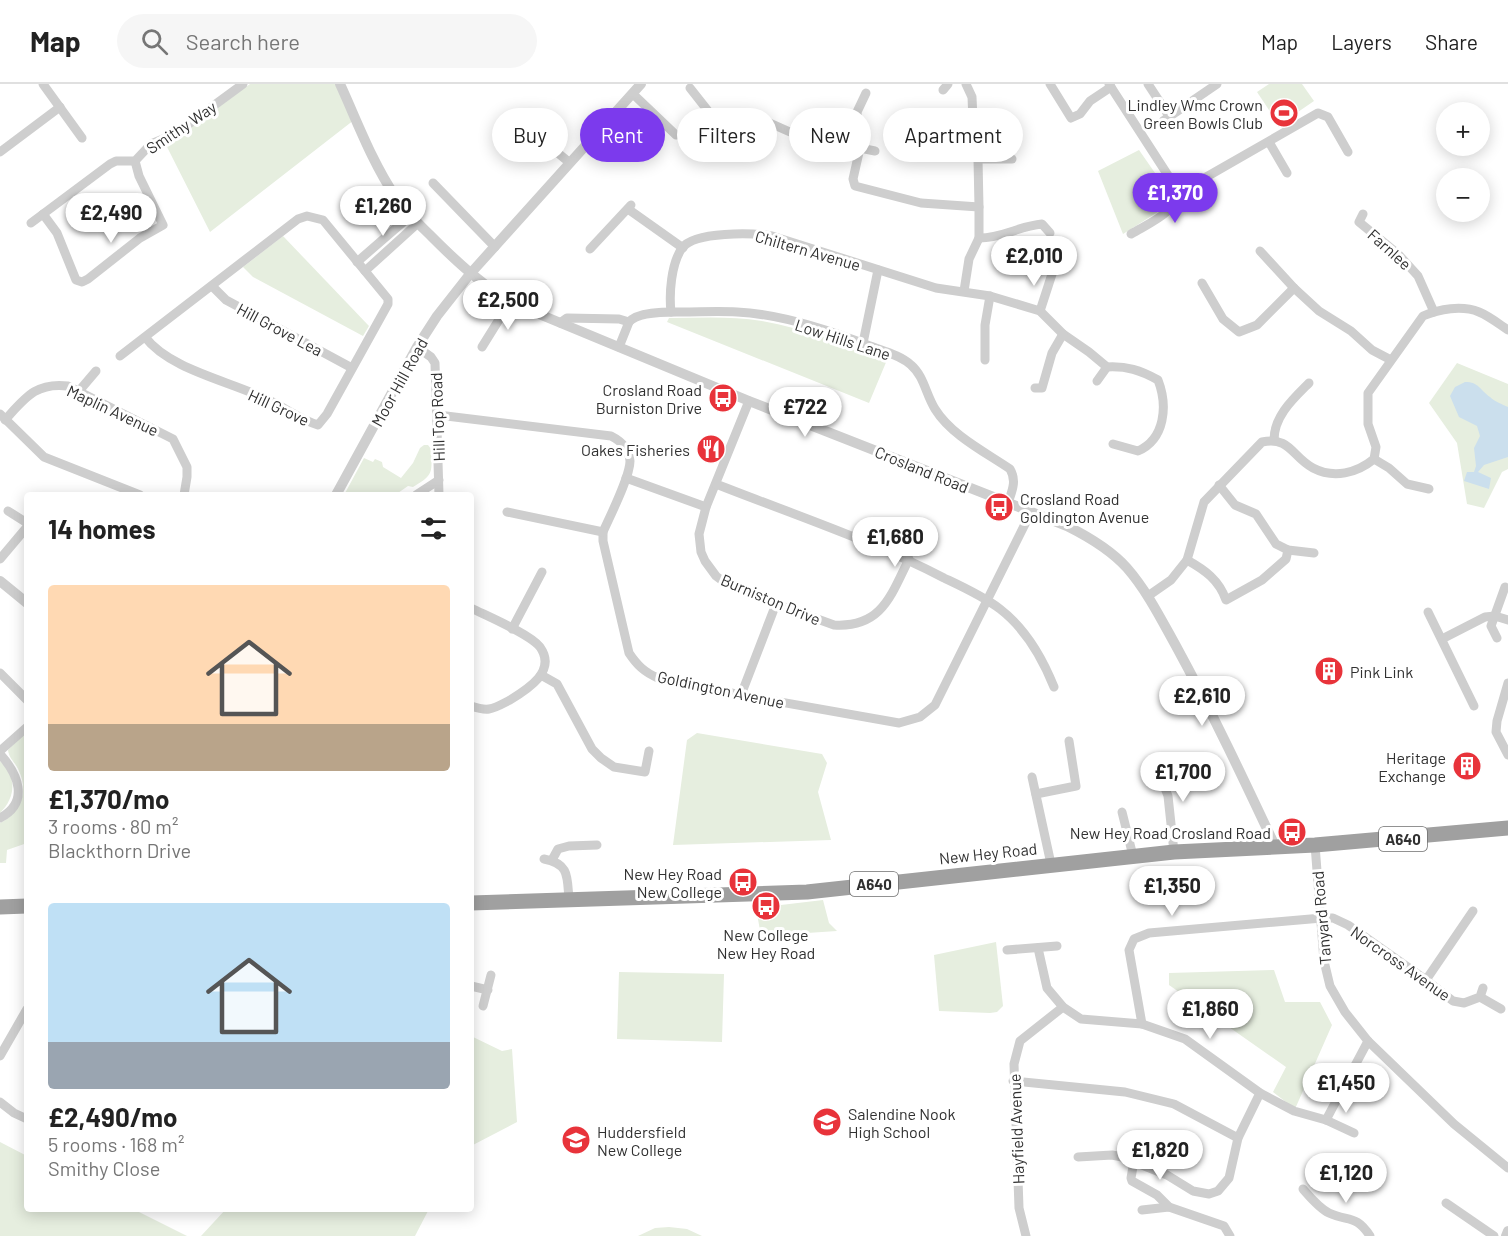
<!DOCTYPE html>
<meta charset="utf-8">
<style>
body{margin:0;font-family:Barlow,sans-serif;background:#f6f6f6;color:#222;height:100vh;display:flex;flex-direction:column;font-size:22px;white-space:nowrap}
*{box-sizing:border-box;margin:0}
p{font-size:20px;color:#767676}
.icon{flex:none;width:33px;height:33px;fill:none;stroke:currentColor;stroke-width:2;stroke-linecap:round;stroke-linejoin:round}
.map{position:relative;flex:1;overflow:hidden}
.side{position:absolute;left:24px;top:408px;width:450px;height:720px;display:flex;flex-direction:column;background:#fff;border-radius:6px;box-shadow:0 3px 15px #0003}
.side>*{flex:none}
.top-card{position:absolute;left:492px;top:24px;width:570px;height:54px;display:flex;gap:12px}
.controls{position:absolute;left:1436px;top:18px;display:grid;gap:12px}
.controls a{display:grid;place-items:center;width:54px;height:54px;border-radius:50%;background:#fff;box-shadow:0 3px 15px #0003;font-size:30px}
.price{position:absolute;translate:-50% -51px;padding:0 14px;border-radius:21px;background:#fff;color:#222;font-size:20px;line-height:39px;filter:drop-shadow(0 2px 3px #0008)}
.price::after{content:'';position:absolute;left:50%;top:36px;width:18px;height:14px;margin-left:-9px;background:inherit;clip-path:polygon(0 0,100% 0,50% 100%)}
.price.on{background:#7c3aed;color:#fff}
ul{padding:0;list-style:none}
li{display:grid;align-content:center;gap:12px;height:318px;padding:0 24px}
li span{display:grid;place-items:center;height:186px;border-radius:6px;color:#555}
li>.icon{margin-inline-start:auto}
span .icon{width:108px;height:108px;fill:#fffc;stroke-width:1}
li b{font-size:26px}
h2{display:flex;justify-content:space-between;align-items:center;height:72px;padding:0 24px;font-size:26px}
.pill{padding:0 21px;border-radius:27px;background:#fff;box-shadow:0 3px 15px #0003;font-size:21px;line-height:54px}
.pill.on{background:#7c3aed;color:#fff}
header{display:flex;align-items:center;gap:36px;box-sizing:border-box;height:84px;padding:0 30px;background:#fff;border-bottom:2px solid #e0e0e0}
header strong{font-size:28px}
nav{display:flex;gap:33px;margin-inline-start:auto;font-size:21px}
.search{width:420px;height:54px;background:#f6f6f6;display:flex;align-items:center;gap:15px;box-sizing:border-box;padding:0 21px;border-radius:33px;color:#767676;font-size:22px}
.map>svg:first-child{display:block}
.green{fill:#e6eedf}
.water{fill:#cbdfed}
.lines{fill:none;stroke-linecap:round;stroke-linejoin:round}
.minor{stroke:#cecece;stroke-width:9}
.tertiary{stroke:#cecece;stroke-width:10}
.trunk{stroke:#a0a0a0;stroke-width:15}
.labels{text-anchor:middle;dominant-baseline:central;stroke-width:6;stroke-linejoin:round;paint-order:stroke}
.shield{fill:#fff;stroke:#6f6f6f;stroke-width:1.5}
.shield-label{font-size:15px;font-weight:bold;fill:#313131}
.poi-label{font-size:16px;fill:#313131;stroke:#fff;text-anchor:end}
.street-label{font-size:16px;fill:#313131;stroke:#fff}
</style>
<header>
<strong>Map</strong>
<div class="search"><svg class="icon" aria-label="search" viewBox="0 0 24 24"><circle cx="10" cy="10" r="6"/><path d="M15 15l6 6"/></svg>Search here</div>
<nav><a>Map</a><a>Layers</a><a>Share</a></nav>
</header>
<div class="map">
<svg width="1508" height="1152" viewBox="0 0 1508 1152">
<rect width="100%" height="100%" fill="#fff"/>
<!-- green -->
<g class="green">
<path d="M250 0H335L354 36 210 148 165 59 176 54Z"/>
<path d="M1269 0H1302L1314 17 1279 41 1257 8Z"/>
<path d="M1139 66 1162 99 1175 106 1174 116 1168 124 1161 126 1123 150 1098 87Z"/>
<path d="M283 152 369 242 363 252 253 193 243 183Z"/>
<path d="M669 234C700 234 732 232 762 237 805 245 847 260 887 276L869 319 667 238Z"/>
<path d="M1457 279 1508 300V385L1502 388 1484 424 1467 420 1457 359 1429 319Z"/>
<path d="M424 361H428L431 365C432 388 434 391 413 403L408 402 395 411H344L364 374 373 378 375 375 382 378 383 383 401 394 413 379 420 364Z"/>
<path d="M27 647V759L7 766 6 779H0V739C20 729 29 708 19 687 16 679 9 675 8 666Z"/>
<path d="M697 649 822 670 827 679 818 708 831 756 673 761 687 656Z"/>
<path d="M0 677C17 693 16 713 0 729Z"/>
<path d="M823 816 829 839 837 847 761 852 756 824Z"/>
<path d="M996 858 1003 922 997 928 990 929 939 927 934 871Z"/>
<path d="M1274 886 1285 918H1320L1332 941 1295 1025 1273 1008 1286 983 1169 901V889Z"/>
<path d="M619 888 724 890 722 958 617 955Z"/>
<path d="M471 952 502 967 512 965 517 1038 471 1062Z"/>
<path d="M0 1058 27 1072V1125H133L187 1152H0Z"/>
<path d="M226 1125H429L415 1152H201Z"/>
<path d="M669 1143 687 1145 702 1152H638L655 1144Z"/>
</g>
<!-- water -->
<path class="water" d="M1465 298C1479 298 1480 306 1490 313 1495 318 1502 320 1508 323V373L1484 381 1478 388 1491 394 1489 405 1464 397 1467 388H1474L1476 382 1474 364 1480 352 1477 342 1459 333 1450 312 1455 303Z"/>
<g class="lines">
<!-- minor -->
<g class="minor">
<path d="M43 0 82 54"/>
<path d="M1050 0 1071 34 1080 30 1090 17 1111 3"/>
<path d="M1109 0 1171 96 1194 100 1318 29 1328 33 1348 68"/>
<path d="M1148 0 1169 32"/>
<path d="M690 4 716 37"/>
<path d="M943 6 948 0"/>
<path d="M866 9 857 28 860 64 853 95 855 102 921 119 979 123"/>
<path d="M633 10 676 51H685L716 37 756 33 790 48"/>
<path d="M1163 37 1217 0"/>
<path d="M530 46 570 79"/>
<path d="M1269 58 1287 89"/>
<path d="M860 64 875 67"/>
<path d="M0 68 60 23"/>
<path d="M978 75H1012"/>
<path d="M433 99 495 163"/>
<path d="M628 125 683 164"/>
<path d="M43 130 57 149 76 196 82 198 88 195 140 154 163 141 139 92 135 77"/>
<path d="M1363 130 1359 138 1398 170 1418 192 1434 228"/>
<path d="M31 139 110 80 116 77H135L151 60 175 50 243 0"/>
<path d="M1131 150C1157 135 1174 130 1184 99"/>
<path d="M979 154C1003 154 1019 142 1042 140L1050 149"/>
<path d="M590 165 631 121"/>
<path d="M1260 167 1294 204 1319 227 1351 247 1372 266 1391 276"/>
<path d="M357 178 410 132"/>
<path d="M365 187 418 139"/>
<path d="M1202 199 1223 235 1239 248 1257 241 1294 204"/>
<path d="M212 202 226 216 352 284"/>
<path d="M964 207 969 175 979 154V123L978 75 973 36 972 13 966 0"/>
<path d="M1040 227 1053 187"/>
<path d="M671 228C669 210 671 180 682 164 695 147 753 149 772 152L936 204 990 212 1040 227 1063 250 1089 268 1107 283C1127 282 1140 286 1158 296 1168 322 1165 355 1138 367L1113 360"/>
<path d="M560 239 567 234 619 235 629 238C638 227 668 228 682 228 700 228 718 227 737 228 781 230 829 246 870 262 883 267 900 271 911 281 924 292 926 311 935 325 951 351 985 368 1010 385 1017 397 1012 407 1008 419"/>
<path d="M863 259 878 186"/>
<path d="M417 263 431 273 435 279 439 411"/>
<path d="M482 263 510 218"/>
<path d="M619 263 629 238"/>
<path d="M120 272 298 135 307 132 323 136 388 215V220L327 330 318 341C299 335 283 322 264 314 229 297 169 285 145 253"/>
<path d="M985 276V241L990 212"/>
<path d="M1097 297 1107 283"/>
<path d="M1035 304H1042L1052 269 1063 250"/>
<path d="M79 307 96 287"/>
<path d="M749 317 706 423 699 450 701 468 705 477 716 492 724 498 776 520 834 541C882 544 891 511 909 475"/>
<path d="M0 330 44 373 140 411"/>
<path d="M438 331 611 352C621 357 629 365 630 377 630 393 610 432 603 448V457L629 569C637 581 644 588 658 594L741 611 899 639 920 633 935 621 1031 428"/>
<path d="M5 336C25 314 36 298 68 302L173 355 187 383V393L184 411"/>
<path d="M1274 356C1274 332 1293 315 1309 299"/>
<path d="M1374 375 1389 384 1407 400 1429 405"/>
<path d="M626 394 706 423"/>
<path d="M716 400C792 430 871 456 944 494 963 503 983 512 1000 525 1026 545 1042 573 1054 603"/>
<path d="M1219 401 1235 421 1256 430 1276 460 1288 466 1314 469"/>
<path d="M416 411 439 396"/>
<path d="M8 427 27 439"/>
<path d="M507 428 603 448"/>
<path d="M0 475 27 443"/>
<path d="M1187 476C1205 486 1219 496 1226 516L1262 496 1286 475 1288 466"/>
<path d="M1148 512 1171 496 1187 476 1204 418 1262 358C1290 352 1292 373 1313 384 1334 395 1357 389 1374 375L1376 363 1368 340V309L1423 232C1439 225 1462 221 1479 228 1489 232 1499 240 1508 246"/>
<path d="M471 524C487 532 530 550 540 563 557 587 528 605 510 616 504 619 496 624 489 625 483 626 477 624 471 622"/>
<path d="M1428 528 1474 622"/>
<path d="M512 545 542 488"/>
<path d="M1497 554 1491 542 1505 503"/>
<path d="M1442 555 1485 533 1495 532 1508 536"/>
<path d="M0 589 27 616"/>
<path d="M541 591 557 600 592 665 601 674 614 683 645 688 649 667"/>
<path d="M1508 599 1497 637 1496 648 1508 671"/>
<path d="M741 611 776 520"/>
<path d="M0 667 27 643"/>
<path d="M0 670C18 690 30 718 0 734"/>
<path d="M1155 678 1168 712 1174 768"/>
<path d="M1032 693 1051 780"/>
<path d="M1036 710 1076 702 1069 657"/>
<path d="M1122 728 1133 772"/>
<path d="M1315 761 1324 877 1330 902 1345 928 1368 957 1454 1040 1508 1084"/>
<path d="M544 775C570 780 567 793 569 816"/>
<path d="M552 776 558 765 569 762 597 761"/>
<path d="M1038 864 1047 904 1063 923 1081 935 1142 940 1185 955 1260 1009 1294 1027 1326 1036 1354 1049"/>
<path d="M1007 866 1057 862"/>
<path d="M1426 896 1473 827"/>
<path d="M471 902 488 906"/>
<path d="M1480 913 1501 925"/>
<path d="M483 922 491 891"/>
<path d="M1142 940 1129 866 1134 855 1149 849 1322 834H1333L1348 841 1426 896 1453 917 1464 919 1480 913 1483 904"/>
<path d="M0 972 27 925"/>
<path d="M1013 997 1125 1008 1174 1020 1238 1054"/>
<path d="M0 1018 14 1029 27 1035"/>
<path d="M1326 1036 1368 957"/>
<path d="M1078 1073 1112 1071 1122 1073 1167 1091 1193 1107 1209 1110 1218 1107 1229 1094 1238 1054 1260 1009"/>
<path d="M1134 1077 1131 1094 1132 1097 1157 1111 1169 1123"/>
<path d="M1303 1105C1310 1113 1319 1124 1329 1129 1348 1138 1356 1130 1370 1152"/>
<path d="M1446 1119 1494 1152"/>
<path d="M1142 1126 1169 1123 1224 1142 1230 1152"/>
<path d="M1026 1152 1019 1124 1014 980 1020 957 1063 923"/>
</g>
<!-- tertiary -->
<g class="tertiary">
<path d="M340 0C357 37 372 78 395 112 405 128 419 140 432 153 458 179 479 198 510 218L749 317 1067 442C1089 453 1111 466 1127 484 1147 507 1161 535 1176 562 1212 628 1244 696 1276 764"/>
<path d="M336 411 417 263 437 232 470 190 641 0"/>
<path d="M0 497 27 519"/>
<path d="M1506 1152 1508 1147"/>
</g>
<!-- trunk -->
<g class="trunk">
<path d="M471 819 807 808 1174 768 1315 761 1508 744"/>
<path d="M0 823 27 822"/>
</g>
</g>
<!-- icons -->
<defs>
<g id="stadium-disc" transform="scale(1.5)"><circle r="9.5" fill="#e8333a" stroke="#fff"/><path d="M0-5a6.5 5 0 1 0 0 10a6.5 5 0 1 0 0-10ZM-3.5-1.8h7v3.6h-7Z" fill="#fff"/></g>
<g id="bus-disc" transform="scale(1.5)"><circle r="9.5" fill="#e8333a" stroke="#fff"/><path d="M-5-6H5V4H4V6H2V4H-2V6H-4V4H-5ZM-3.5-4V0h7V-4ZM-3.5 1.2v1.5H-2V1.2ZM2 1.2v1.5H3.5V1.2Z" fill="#fff"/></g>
<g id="restaurant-disc" transform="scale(1.5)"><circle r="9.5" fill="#e8333a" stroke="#fff"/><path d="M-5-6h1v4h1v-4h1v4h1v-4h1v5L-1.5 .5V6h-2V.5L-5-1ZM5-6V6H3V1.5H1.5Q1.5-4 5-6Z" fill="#fff"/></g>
<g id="building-disc" transform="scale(1.5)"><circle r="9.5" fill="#e8333a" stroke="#fff"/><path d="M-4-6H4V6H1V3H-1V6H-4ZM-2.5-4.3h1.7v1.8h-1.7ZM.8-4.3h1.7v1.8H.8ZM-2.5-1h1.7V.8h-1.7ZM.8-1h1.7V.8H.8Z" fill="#fff"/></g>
<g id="school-disc" transform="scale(1.5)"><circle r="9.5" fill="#e8333a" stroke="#fff"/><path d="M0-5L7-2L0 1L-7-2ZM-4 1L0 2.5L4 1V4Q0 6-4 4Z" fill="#fff"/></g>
<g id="university-disc" transform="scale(1.5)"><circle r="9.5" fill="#e8333a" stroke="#fff"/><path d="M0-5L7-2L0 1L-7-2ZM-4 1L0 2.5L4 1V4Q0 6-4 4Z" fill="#fff"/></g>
</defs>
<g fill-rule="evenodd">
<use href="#stadium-disc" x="1284" y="29"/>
<use href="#bus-disc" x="723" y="314"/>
<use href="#restaurant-disc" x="711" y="365"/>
<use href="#bus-disc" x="999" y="423"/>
<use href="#building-disc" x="1329" y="587"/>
<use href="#building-disc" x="1467" y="682"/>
<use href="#bus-disc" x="1292" y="748"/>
<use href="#bus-disc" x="743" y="798"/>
<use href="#bus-disc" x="766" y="822"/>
<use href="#school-disc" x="827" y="1038"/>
<use href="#university-disc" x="576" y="1056"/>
</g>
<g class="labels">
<!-- shield labels -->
<g class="shield">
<rect x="1379" y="743" width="48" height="24" rx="4.5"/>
<rect x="850" y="788" width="48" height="24" rx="4.5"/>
</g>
<g class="shield-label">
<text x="1403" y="755">A640</text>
<text x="874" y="800">A640</text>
</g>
<!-- poi labels -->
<g class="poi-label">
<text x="1263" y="20">Lindley Wmc Crown<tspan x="1263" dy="18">Green Bowls Club</tspan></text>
<text x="702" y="305">Crosland Road<tspan x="702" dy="18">Burniston Drive</tspan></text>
<text x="690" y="365">Oakes Fisheries</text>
<text x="1020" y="414" text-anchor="start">Crosland Road<tspan x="1020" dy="18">Goldington Avenue</tspan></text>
<text x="1350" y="587" text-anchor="start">Pink Link</text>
<text x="1446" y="673">Heritage<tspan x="1446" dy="18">Exchange</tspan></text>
<text x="1271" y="748">New Hey Road Crosland Road</text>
<text x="722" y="789">New Hey Road<tspan x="722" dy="18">New College</tspan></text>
<text x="766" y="850" text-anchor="middle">New College<tspan x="766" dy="18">New Hey Road</tspan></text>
<text x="848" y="1029" text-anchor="start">Salendine Nook<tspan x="848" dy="18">High School</tspan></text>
<text x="597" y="1047" text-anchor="start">Huddersfield<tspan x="597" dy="18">New College</tspan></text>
</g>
<!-- street labels -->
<g class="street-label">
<text transform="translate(181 43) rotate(-34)">Smithy Way</text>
<text transform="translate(1390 165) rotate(42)">Farnlee</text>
<text transform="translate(808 166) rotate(16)">Chiltern Avenue</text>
<text transform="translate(280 245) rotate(28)">Hill Grove Lea</text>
<text transform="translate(843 255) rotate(18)">Low Hills Lane</text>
<text transform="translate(399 298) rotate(-61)">Moor Hill Road</text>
<text transform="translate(279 323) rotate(25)">Hill Grove</text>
<text transform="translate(113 326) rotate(25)">Maplin Avenue</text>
<text transform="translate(437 333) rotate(-92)">Hill Top Road</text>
<text transform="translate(922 385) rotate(22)">Crosland Road</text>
<text transform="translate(771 515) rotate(23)">Burniston Drive</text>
<text transform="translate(721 605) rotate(12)">Goldington Avenue</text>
<text transform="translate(988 769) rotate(-6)">New Hey Road</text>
<text transform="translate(1321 834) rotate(-95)">Tanyard Road</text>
<text transform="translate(1401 879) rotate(35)">Norcross Avenue</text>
<text transform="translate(1016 1045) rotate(-92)">Hayfield Avenue</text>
</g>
</g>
</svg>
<div class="controls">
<a>+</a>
<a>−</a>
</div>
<b class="price on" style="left:1175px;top:140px">£1,370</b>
<b class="price" style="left:383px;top:153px">£1,260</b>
<b class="price" style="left:111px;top:160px">£2,490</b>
<b class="price" style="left:1034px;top:203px">£2,010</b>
<b class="price" style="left:508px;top:247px">£2,500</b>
<b class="price" style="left:805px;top:354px">£722</b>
<b class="price" style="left:895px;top:484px">£1,680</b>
<b class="price" style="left:1202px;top:643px">£2,610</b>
<b class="price" style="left:1183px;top:719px">£1,700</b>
<b class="price" style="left:1172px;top:833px">£1,350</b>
<b class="price" style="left:1210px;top:956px">£1,860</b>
<b class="price" style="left:1346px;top:1030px">£1,450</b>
<b class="price" style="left:1160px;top:1097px">£1,820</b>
<b class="price" style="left:1346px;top:1120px">£1,120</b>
<div class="top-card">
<a class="pill">Buy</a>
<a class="pill on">Rent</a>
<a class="pill">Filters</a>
<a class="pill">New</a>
<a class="pill">Apartment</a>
</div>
<section class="side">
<h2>14 homes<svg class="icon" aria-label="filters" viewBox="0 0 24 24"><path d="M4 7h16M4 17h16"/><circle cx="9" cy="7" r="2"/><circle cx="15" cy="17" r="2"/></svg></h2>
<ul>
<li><span style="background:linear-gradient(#ffd9b3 75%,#b9a48a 0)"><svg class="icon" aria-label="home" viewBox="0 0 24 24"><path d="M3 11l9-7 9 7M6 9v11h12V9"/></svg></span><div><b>£1,370/mo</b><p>3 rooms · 80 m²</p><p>Blackthorn Drive</p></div></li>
<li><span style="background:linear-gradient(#bfe0f5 75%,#9aa5b1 0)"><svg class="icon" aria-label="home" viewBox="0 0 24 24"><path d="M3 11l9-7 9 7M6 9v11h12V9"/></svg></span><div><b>£2,490/mo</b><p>5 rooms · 168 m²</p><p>Smithy Close</p></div></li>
</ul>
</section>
</div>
